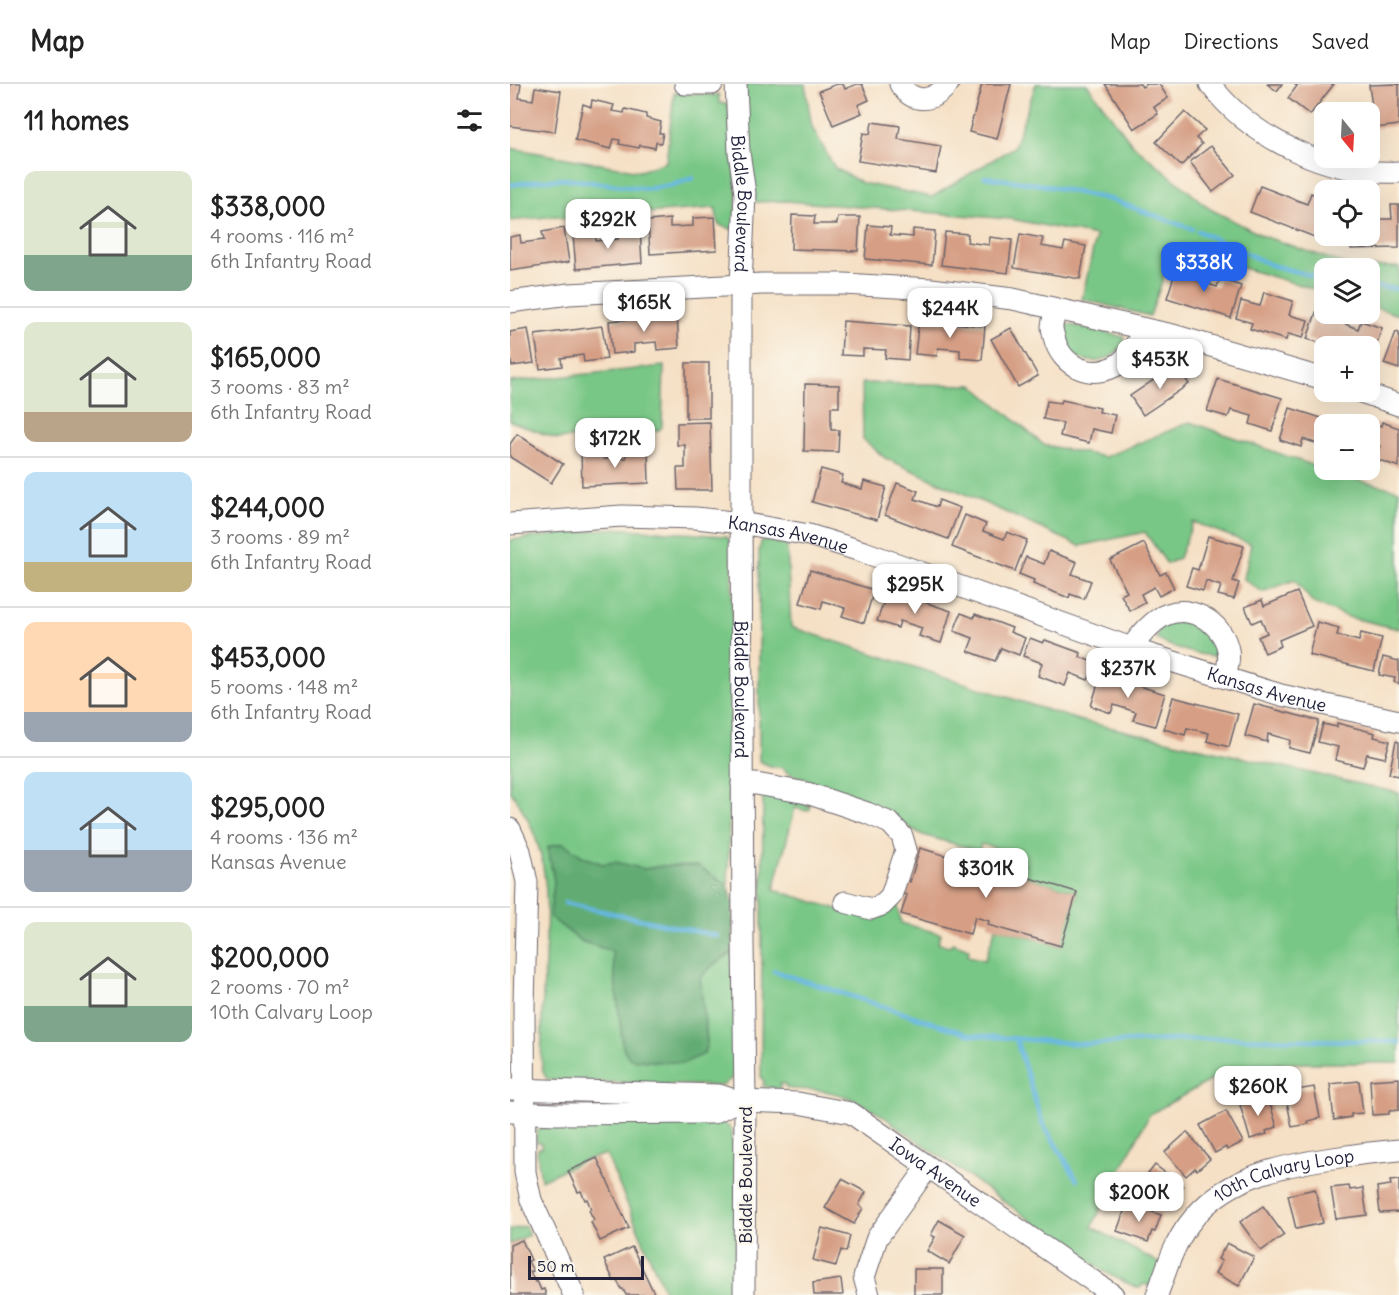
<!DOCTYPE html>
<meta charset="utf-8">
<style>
body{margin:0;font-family:Delius,sans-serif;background:#f2f2f2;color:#222;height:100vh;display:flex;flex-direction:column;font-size:22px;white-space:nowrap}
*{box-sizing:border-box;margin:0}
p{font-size:20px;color:#767676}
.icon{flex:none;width:33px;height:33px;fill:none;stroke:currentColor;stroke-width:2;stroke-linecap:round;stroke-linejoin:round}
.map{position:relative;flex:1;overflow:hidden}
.sheet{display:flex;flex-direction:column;background:#fff;width:510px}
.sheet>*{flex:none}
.needle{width:39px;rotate:162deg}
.fabs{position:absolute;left:804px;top:18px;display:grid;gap:12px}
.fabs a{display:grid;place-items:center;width:66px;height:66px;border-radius:12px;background:#fff;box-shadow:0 6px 24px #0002;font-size:30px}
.scale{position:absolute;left:18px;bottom:15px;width:116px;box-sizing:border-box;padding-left:6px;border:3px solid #22223b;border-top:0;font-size:16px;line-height:21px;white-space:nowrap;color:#22223b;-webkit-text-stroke:4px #fbf7ec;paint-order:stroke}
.price{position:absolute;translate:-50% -51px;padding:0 14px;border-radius:12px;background:#fff;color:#222;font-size:20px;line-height:39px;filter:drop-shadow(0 2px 3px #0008)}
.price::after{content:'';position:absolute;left:50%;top:36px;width:18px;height:14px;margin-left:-9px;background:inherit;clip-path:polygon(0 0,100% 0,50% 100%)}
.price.current{background:#2563eb;color:#fff}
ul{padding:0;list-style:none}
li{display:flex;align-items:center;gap:18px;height:150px;padding:0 24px}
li+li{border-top:2px solid #e0e0e0}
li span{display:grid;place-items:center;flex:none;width:168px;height:120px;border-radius:12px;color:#555}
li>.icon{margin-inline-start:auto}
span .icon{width:72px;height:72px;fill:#fffc;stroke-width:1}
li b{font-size:26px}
h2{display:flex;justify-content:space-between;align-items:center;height:72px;padding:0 24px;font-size:26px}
header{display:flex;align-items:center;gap:36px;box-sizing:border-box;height:84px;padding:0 30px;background:#fff;border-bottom:2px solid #e0e0e0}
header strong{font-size:28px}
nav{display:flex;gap:33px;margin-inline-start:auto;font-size:21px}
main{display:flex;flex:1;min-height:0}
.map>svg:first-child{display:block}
.green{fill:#79c786;stroke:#4e7460;stroke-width:1.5}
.forest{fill:#62ac73;stroke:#426757;stroke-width:1.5}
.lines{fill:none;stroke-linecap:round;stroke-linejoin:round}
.stream{stroke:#66b7e1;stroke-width:4.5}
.building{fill:#d69f85}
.minor-casing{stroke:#6c646b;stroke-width:23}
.minor{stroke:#fff;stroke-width:21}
.labels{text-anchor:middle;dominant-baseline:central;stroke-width:5;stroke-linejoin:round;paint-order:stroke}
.street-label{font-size:18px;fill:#22223b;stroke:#fbf7ec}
</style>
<header>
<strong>Map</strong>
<nav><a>Map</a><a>Directions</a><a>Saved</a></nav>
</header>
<main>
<section class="sheet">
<h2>11 homes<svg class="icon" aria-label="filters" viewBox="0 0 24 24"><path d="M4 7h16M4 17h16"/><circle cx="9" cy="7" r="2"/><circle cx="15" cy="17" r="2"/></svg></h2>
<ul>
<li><span style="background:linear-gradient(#dfe7d0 70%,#7fa58c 0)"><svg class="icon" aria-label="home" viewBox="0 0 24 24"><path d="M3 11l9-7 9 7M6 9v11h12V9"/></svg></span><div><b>$338,000</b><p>4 rooms · 116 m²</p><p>6th Infantry Road</p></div></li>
<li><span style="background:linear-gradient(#dfe7d0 75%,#b9a48a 0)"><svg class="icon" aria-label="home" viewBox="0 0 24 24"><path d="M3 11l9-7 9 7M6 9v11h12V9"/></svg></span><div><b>$165,000</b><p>3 rooms · 83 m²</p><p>6th Infantry Road</p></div></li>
<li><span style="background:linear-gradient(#bfe0f5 75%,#c2b280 0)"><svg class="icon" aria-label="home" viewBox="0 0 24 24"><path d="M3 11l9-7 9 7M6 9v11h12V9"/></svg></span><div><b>$244,000</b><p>3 rooms · 89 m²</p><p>6th Infantry Road</p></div></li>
<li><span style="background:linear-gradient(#ffd9b3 75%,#9aa5b1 0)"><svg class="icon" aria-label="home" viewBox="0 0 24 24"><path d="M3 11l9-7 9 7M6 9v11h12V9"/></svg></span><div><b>$453,000</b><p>5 rooms · 148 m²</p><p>6th Infantry Road</p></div></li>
<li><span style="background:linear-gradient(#bfe0f5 65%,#9aa5b1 0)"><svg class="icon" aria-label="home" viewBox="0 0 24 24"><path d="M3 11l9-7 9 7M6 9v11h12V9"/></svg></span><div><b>$295,000</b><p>4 rooms · 136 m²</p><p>Kansas Avenue</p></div></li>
<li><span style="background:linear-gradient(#dfe7d0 70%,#7fa58c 0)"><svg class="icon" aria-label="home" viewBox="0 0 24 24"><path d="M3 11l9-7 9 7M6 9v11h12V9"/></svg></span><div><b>$200,000</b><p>2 rooms · 70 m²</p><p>10th Calvary Loop</p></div></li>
</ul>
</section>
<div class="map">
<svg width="889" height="1211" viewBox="0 0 889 1211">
<rect width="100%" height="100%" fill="#fbf7ec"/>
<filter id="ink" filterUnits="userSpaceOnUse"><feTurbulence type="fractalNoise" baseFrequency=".0167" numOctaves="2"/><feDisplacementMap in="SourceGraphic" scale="12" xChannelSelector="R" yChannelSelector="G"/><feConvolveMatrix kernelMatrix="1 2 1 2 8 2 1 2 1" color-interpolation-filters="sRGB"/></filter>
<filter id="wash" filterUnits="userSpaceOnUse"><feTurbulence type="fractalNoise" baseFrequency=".008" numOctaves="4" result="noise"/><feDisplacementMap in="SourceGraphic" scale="24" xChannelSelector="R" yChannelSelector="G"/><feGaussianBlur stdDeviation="1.35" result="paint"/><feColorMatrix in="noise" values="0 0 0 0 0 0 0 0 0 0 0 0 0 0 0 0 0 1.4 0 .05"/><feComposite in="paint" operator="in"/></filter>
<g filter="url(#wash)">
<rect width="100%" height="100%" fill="#f5e0c5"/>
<!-- green -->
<g class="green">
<path d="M235 0H295L302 43 325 84 352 99 422 113 504 63 526 0H577L622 60 700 125 753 152 844 183H889V231L860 222V184H814V208L696 173 662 168 640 232 572 215 586 152 501 135 275 117 245 118 240 74Z"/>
<path d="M164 9 209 11V19L218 20 227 111 224 146 209 141 205 124 55 135 47 132 0 137V64L130 87 156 78Z"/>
<path d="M550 240H557L614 253 615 255C610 271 592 281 575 276 569 275 562 270 557 267Z"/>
<path d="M154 282 152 343 149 346 47 355 0 337V298Z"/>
<path d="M352 299 463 301 534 361 595 373 680 338 839 394 889 406V545L838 533 803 519 785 496 752 508 734 495 741 460 683 438 669 474 657 480 635 448 570 462 375 374 353 355Z"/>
<path d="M103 444 216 452 223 461 218 801 187 782H153L134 785 105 778 92 780 72 772 53 759 38 763 44 797 40 833 71 857 102 867 113 964 197 958 190 894 203 881 223 868 226 980 222 994 212 1002 38 996C36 993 34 991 33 988 30 980 32 957 32 947 31 876 52 791 13 727 9 720 6 713 0 708V456Z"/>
<path d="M253 456 277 461 281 543 568 636 889 709V979H770L701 996 640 1030 606 1094 582 1143 651 1180 640 1202 633 1200 630 1204H628L600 1191 553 1159 548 1154 549 1152 543 1148 541 1150 536 1147 371 1031C350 1017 330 1008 304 1006 295 1005 285 1006 276 1004L275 1000H270V1004L266 1005 253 1002 254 997 251 993 253 708 297 721 300 723V725L297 727 285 724 264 806 351 832 387 819 391 839 431 850 428 859 439 863 441 860 443 859 459 865 458 872 475 876 486 843 550 862 567 808 509 791 510 787H513L515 780 495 774 496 767 471 760 469 767 413 751 400 744 380 728 366 721 278 689 273 684 260 682 249 677V467L251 458Z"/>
<path d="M682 537 709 558 708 573C689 571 663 565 647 555 647 536 668 538 682 537Z"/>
<path d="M38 1037H210L219 1043 223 1049 221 1052 222 1057 226 1060V1211H156L96 1070 73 1077 31 1096 27 1070 28 1064H31V1059L27 1058C26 1054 26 1048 29 1045L37 1043Z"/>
<path d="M15 1142 19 1151 0 1160V1146Z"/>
</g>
<!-- forest -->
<path class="forest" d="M53 759 72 772 92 780 105 778 134 785 153 782H188L218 801 223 817V868L203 881 190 894 197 958 194 970 174 979 138 977 120 975 113 964 102 867 71 857 40 833 44 797 38 763Z"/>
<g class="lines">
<!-- stream -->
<g class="stream">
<path d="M475 93 533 101 602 116 682 145"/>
<path d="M0 101 33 96 56 95 137 105 162 101 183 94"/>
<path d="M688 147 761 181 814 195"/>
<path d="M860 202 889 205"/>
<path d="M55 819 208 852"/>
<path d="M264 887 461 951 572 960 714 954 889 958"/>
<path d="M506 955 532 1038 567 1096"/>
</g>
</g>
<g id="blocks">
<!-- building -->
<g class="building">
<path d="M0 0H11L9 14 23 16 25 3 51 7 45 48 0 42Z"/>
<path d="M327 0H333L335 5 347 0H352L359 16 348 21 352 29 323 41 309 7Z"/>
<path d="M472 0H501L487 55 459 48Z"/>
<path d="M595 0H630L632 3 637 0H649L658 14 644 23 648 30 624 45Z"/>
<path d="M757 0H772L767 7Z"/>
<path d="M784 0H824L800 31 778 14 787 2Z"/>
<path d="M889 0V41L865 44 859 1Z"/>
<path d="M82 16 104 21 102 27 114 29 115 25 136 30V34L151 38 149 49H153L151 59 146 58 145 64 130 61 129 64 109 60 110 56 104 55 101 65 65 56 73 20 81 23Z"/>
<path d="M675 28 695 46 686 54 692 60 671 82 646 58Z"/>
<path d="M362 38 390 42 388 55 431 62 426 89 348 77 353 49 360 50Z"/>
<path d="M701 62 725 91 703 108 680 78Z"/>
<path d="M750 102 797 120 801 109 814 114V152H817L815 157 740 128Z"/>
<path d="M860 121H869V135H882L881 121H889V164L841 165V152H860Z"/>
<path d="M282 131 305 132 304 140H327L328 133H350L348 167 281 165Z"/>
<path d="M205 133 207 166 140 170 138 137 160 135V143L183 142V134Z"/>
<path d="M358 141 381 143 380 151 403 153V145L425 147 422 181 355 175Z"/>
<path d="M54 144 59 178 0 187V153L10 151 11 159 34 156 32 148Z"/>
<path d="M130 145 132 179 66 185 63 151 85 149 86 157 108 155V147Z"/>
<path d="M435 148 458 150 457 158 479 161 480 153 502 156 498 189 431 181Z"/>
<path d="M510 150 533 154 531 162 553 166 555 158 576 162 570 195 504 184Z"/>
<path d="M667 182 688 188 686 196 707 203 710 195 731 202 721 234 657 214Z"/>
<path d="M754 208 783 217 779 231 798 236 793 254 778 250 776 256 740 245 742 239 726 234 731 217 750 222Z"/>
<path d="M808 223 814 225V230H829L827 237 848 245 851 237 872 244 860 280V262H820L797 255Z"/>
<path d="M167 231 169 264 147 266 146 258 124 260V268L102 270 99 237Z"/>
<path d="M409 236 475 242 472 276 450 274V266L428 264 427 272 405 270Z"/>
<path d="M333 237 400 242 398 276 375 274 376 266 353 265V272L331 271Z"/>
<path d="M92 242 97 275 74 278 73 271 51 274 52 282 30 285 25 251Z"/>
<path d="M501 244 528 292 508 303 481 255Z"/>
<path d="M18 245 24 279 2 282 0 275V248Z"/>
<path d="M886 248 889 249V285L874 280Z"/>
<rect x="176" y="279" width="23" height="55"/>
<path d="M666 281 679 300 633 331 620 312Z"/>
<path d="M708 295 772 314 762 347 740 340 742 332 721 326 718 333 697 327Z"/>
<path d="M295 300 329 301V323H321V346H329L328 368 294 367Z"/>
<path d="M552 316 590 324 589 328 605 331 601 349 582 345 579 359 550 352 553 339 533 335 537 317 551 319Z"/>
<path d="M780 324 830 340H814V362L793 355 791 363 770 356Z"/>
<path d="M858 337 871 342 872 338 889 344V383L866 375 870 362 860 358V340H856Z"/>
<path d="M200 338 202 406H168L167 384H175V361H167V339Z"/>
<path d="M7 350 53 380 41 399 0 373V360Z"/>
<path d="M116 366H138L139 399 72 402 71 368 93 367 94 375 116 374Z"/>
<path d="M311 385 333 391 331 399 352 405 354 397 376 403 367 436 302 418Z"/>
<path d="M387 399 408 407 405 415 427 423 429 416 450 424 438 455 375 431Z"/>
<path d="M455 431 476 440 473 447 494 455 497 448 517 456 505 487 442 463Z"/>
<path d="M698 452 734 462 723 497 729 499 724 515 708 511 711 502 696 497 693 507 676 502 682 484 688 486Z"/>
<path d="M634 459 650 491 656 488 664 504 649 512 644 503 631 510 635 519 620 527 611 511 617 508 600 476Z"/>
<path d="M539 467 567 478 562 490 581 497 574 515 560 510 559 514 523 500 524 496 509 490 516 473 534 480Z"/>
<path d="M300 486 364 506 354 539 332 532 335 524 313 517 311 525 290 519Z"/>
<path d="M378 506 441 527 431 559 409 552 412 544 390 537 388 544 367 537Z"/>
<path d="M787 508 802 542 769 556 771 562 755 569 748 553 757 549 751 535 742 539 735 523 752 516 754 522Z"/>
<path d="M451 529 464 534 465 530 502 544 500 548 515 554 509 571 491 564 485 577 458 567 463 554 444 547Z"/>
<path d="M807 538 829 544 827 551 849 557 851 549 872 554 864 587 799 571Z"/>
<path d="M520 554 533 559 535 556 571 569 570 573 585 579 578 596 560 589 555 602 528 592 532 579 513 572Z"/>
<path d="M873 573 889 577V600L884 598 885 594 869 591Z"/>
<path d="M591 590 655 610 645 642 623 636 626 628 604 621 601 629 581 622Z"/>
<path d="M663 613 728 630 719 663 697 657 699 649 677 644 675 651 654 645Z"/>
<path d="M744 620 809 637 800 669 779 664 780 656 758 650 757 658 735 652Z"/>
<path d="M827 639 865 649 864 653 880 657 875 674 857 670 853 683 825 676 828 663 808 658 813 640 827 643Z"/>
<path d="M886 657 889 658V692L879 690Z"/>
<path d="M410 764 481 785 480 789 490 791 492 786 567 808 551 862 478 841 479 837 465 833 460 850 391 830 397 811 393 810 397 796 400 798Z"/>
<path d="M889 994V1026L879 1027V1030L862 1031 860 996Z"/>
<path d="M849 997 853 1029 841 1030V1033L824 1036 820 1000Z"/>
<path d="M804 1003 810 1034 798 1037 799 1040 782 1043 775 1008Z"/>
<path d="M758 1013 767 1043 756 1047 757 1050 740 1055 730 1021Z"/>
<path d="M716 1027 733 1058 717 1066 716 1063 705 1069 690 1041Z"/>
<path d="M677 1048 700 1075 687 1086 685 1084 676 1092 655 1068Z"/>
<path d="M87 1074 119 1144 90 1157 81 1138 84 1136 79 1126 81 1125 77 1115 75 1116 71 1107 68 1108 58 1087Z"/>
<path d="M645 1081 673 1102 663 1116 660 1114 653 1123 627 1104Z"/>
<path d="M332 1095 356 1108 349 1121 353 1124 344 1140 315 1124Z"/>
<path d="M889 1096V1128L870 1129 867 1103 881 1101 880 1097Z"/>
<path d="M839 1102 840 1106 853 1104 857 1131 826 1135 821 1104Z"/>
<path d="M805 1105 813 1139 786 1145 778 1111Z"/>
<path d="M617 1119 651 1131 645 1148 642 1147 638 1158 607 1147Z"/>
<path d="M753 1122 774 1151 751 1167 730 1138Z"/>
<path d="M429 1136 455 1151 439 1180 417 1167 425 1153 421 1151Z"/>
<path d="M312 1144 340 1152 336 1168 331 1166 326 1182 303 1176Z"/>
<path d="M12 1156 21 1176 18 1177 23 1187 20 1188 25 1198 27 1197 31 1206 34 1205 36 1211H2L0 1207V1161Z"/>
<path d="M717 1159 744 1173 729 1202 705 1189 712 1177 708 1175Z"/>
<path d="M122 1163 145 1211H116L113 1205H111L107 1196 104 1197 94 1176Z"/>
<rect x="404" y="1185" width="29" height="26"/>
<path d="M331 1195 333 1211H304L303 1199Z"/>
</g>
</g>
</g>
<g filter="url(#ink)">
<use href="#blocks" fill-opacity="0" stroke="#6c646b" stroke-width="1.5"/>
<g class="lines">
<!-- minor casing -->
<g class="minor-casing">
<g id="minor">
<path d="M175 0H202"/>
<path id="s1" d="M226 0 229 68 235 109 231 201V426L233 857 235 1016 234 1211"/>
<path d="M390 0C403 21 424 18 438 0"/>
<path d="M700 0C741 55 821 92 889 88"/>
<path d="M0 218 59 210 252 200H334L421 205 503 215 635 245 663 251 814 295"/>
<path d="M546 225C545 231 542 238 542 243 542 246 543 249 544 253 551 283 583 298 610 279 619 272 630 255 635 245"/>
<path d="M851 308 889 321"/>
<path id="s2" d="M0 440 112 432 186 434 231 439 299 451 354 468 635 569 771 611 889 637"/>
<path d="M621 564C630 552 643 535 658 530 688 519 724 548 718 580 718 584 715 589 713 593"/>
<path d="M232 700H246L297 709 357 729 380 739 392 752 396 766 381 812 372 821 361 825 335 818"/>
<path d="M0 745 10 767 17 798 14 922 15 1088 21 1116 64 1211"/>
<path id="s3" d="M0 1005 209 1011 227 1017 288 1019 341 1029 603 1211"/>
<path d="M1 1028 45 1030 203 1029 227 1017"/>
<path d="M359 1211 354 1193 367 1154 418 1083"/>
<path id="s4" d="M647 1211C656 1187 663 1161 679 1140 712 1095 764 1083 816 1075 840 1071 864 1068 889 1066"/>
</g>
</g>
<!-- minor -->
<use href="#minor" class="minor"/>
</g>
</g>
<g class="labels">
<!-- street labels -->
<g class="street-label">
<text stroke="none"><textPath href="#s1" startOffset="120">Biddle Boulevard</textPath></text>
<text stroke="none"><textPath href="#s2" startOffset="280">Kansas Avenue</textPath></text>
<text stroke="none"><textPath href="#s2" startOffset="784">Kansas Avenue</textPath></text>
<text stroke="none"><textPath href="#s1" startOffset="606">Biddle Boulevard</textPath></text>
<text stroke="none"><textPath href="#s3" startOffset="446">Iowa Avenue</textPath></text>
<text transform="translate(235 1091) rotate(-90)">Biddle Boulevard</text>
<text stroke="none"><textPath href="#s4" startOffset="189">10th Calvary Loop</textPath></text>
</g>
</g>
</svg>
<div class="fabs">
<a><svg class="needle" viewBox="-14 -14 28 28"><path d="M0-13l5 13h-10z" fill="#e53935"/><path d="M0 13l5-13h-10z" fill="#767676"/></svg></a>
<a><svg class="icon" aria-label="locate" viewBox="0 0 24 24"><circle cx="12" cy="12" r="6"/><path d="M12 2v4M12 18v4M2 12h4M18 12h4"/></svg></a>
<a><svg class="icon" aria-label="layers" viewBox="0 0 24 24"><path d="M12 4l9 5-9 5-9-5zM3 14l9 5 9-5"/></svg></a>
<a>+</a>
<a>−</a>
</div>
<div class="scale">50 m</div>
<b class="price" style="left:98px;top:166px">$292K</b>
<b class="price current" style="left:694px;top:209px">$338K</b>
<b class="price" style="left:134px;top:249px">$165K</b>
<b class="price" style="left:440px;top:255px">$244K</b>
<b class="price" style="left:650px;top:306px">$453K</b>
<b class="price" style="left:105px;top:385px">$172K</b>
<b class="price" style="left:405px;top:531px">$295K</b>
<b class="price" style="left:618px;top:615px">$237K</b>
<b class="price" style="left:476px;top:815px">$301K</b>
<b class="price" style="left:748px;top:1033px">$260K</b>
<b class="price" style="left:629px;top:1139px">$200K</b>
</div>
</main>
